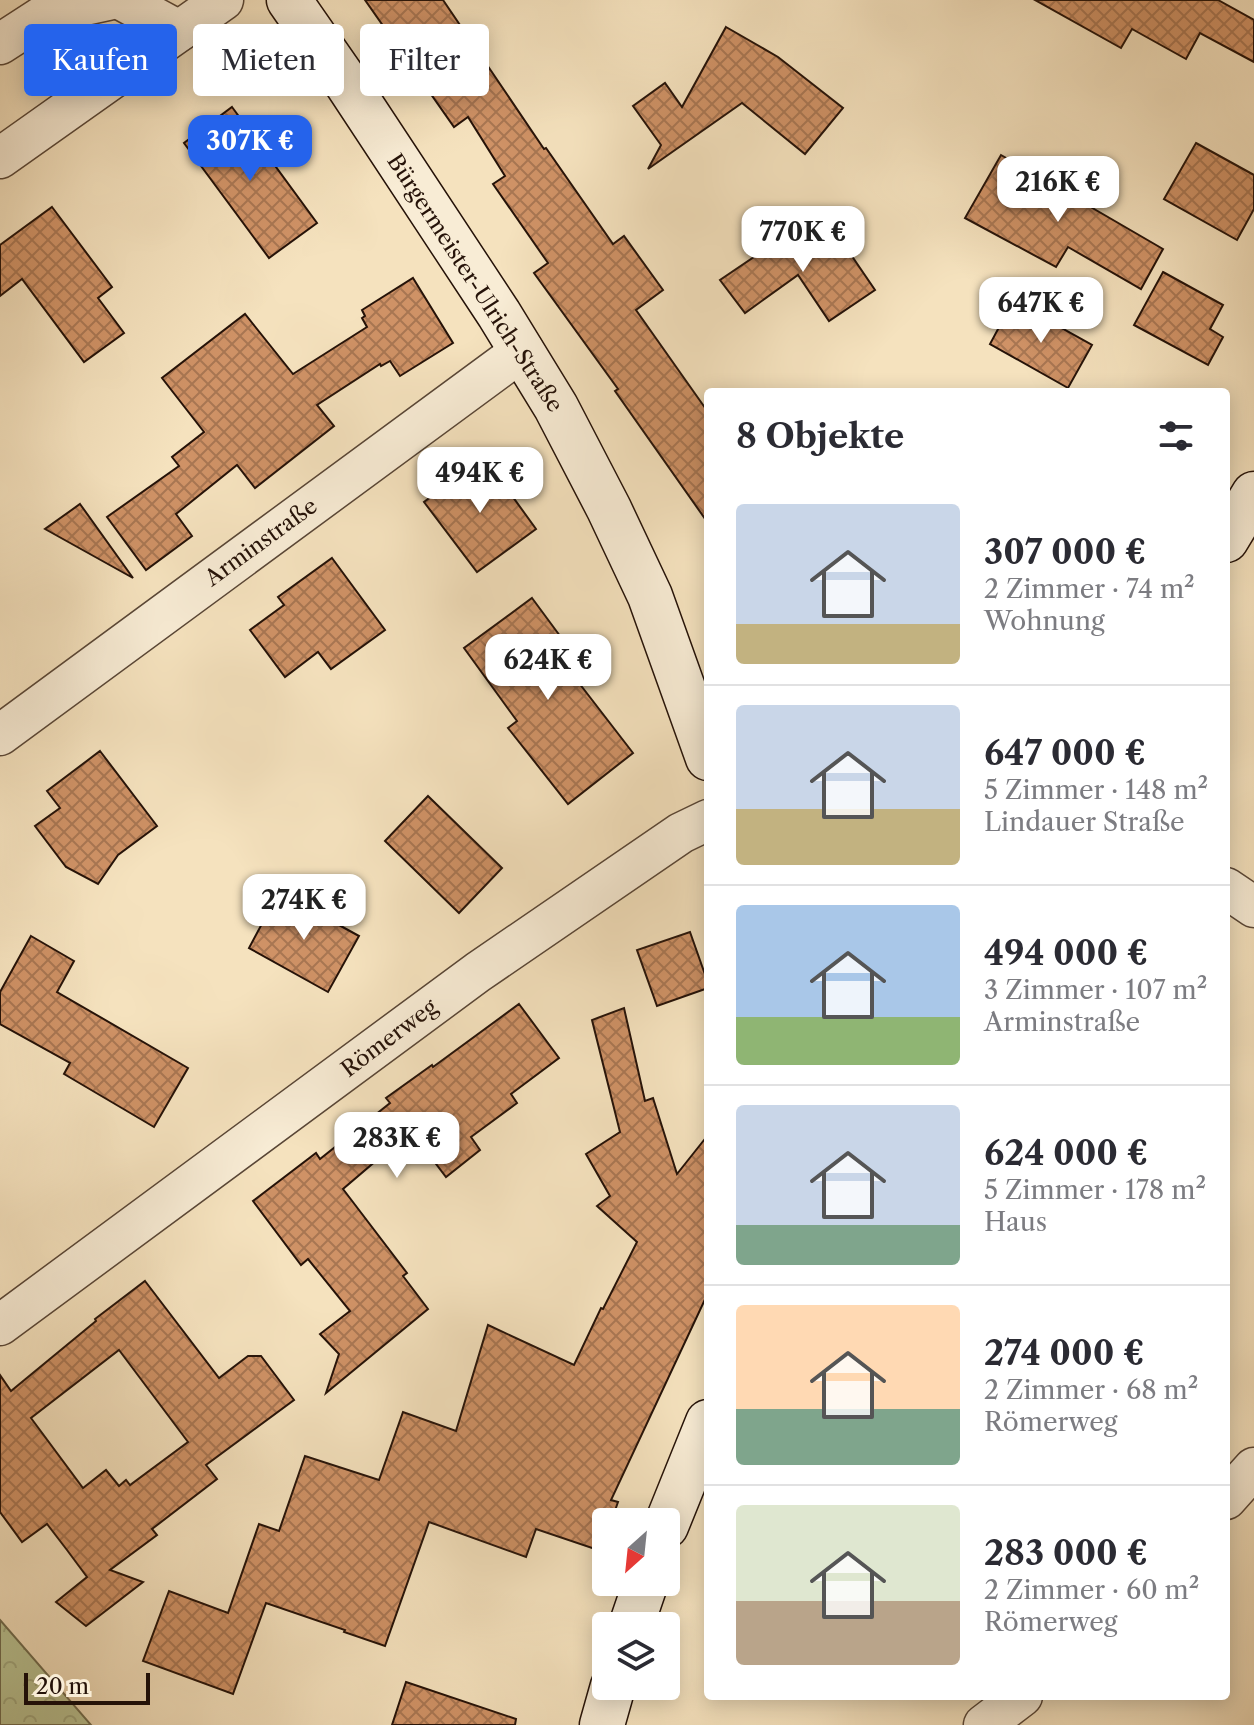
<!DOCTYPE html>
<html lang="de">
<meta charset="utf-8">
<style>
body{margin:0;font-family:"Libre Caslon Text",serif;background:#f2f2f3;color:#2b2b33;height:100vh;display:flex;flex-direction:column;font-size:30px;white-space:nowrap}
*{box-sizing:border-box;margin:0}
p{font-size:26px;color:#7c7c81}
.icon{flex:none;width:44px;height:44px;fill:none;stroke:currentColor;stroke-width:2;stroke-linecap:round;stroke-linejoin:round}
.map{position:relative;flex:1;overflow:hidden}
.sheet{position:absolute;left:704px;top:388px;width:526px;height:1312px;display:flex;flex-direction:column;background:#fff;border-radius:8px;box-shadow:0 4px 20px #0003}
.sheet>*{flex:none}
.hud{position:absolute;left:24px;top:24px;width:560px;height:72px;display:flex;gap:16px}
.needle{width:52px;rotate:207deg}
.controls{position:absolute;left:592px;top:1508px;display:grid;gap:16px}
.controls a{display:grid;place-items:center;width:88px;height:88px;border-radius:8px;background:#fff;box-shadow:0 4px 20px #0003;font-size:40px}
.scale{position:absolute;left:24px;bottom:20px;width:126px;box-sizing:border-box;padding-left:8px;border:4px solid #251208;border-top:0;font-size:22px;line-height:28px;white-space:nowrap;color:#251208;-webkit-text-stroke:6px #f8ecd5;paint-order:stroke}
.price{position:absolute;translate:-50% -68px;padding:0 18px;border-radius:16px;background:#fff;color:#222;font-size:26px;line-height:52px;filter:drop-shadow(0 2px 4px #0008)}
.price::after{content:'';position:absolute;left:50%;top:48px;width:24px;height:18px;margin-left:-12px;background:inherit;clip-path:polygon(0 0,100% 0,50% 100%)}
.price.on{background:#2563eb;color:#fff}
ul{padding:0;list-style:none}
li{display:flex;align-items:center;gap:24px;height:200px;padding:0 32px}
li+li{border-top:2px solid #e1e1e2}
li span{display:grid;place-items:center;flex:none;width:224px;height:160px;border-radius:8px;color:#555}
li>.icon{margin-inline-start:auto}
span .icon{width:96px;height:96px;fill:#fffc;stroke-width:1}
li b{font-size:34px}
h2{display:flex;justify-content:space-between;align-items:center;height:96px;padding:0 32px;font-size:34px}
.pill{padding:0 28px;border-radius:8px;background:#fff;box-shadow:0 4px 20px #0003;font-size:28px;line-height:72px}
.pill.on{background:#2563eb;color:#fff}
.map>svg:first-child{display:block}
.park{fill:url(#park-crowns);stroke:#6f6b4e;stroke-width:2}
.building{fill:url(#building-cross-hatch);stroke:#251208;stroke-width:2;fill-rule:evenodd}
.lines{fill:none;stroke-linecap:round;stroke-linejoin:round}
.street-casing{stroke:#594636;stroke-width:43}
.secondary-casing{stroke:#251208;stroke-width:47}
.street{stroke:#f8ecd5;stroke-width:40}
.secondary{stroke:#f8ecd5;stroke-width:44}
.labels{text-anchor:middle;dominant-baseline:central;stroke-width:7;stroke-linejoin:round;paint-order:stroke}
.street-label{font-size:22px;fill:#251208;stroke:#f8ecd5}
</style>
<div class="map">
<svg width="1254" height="1725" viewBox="0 0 1254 1725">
<defs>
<pattern id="park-crowns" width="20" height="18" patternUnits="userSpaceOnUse" patternTransform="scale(2)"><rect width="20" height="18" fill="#b9c494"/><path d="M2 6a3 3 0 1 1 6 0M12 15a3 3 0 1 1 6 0" fill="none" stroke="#9fa77e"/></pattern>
<pattern id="building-cross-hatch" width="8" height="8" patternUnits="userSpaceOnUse" patternTransform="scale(2)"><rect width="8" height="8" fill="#cf9266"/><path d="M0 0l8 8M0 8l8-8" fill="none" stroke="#a87652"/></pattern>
</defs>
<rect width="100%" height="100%" fill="#f5e2be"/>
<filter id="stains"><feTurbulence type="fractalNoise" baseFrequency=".0025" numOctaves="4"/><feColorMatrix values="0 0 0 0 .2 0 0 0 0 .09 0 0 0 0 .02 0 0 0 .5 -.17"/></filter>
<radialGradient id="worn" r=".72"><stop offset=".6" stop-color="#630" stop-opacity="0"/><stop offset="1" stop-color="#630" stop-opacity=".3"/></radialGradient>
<!-- park -->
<path class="park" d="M0 1620 91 1725H0Z"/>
<!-- building -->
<g class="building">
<path d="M365 0H443L544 149 546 148 613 244 624 236 663 290 636 310 708 412V523L615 391 618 389 534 273 548 263 493 184 505 176 468 117 454 127Z"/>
<path d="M1035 0H1218L1254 20V62L1200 33 1186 59 1132 29 1121 48Z"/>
<path d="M726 27 778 57 843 108 805 154 742 103 648 169 661 145 633 106 665 83 682 107Z"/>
<path d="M232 107 317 223 269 258 184 143Z"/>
<path d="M1196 143 1254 175V209L1237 240 1164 199Z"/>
<path d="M1001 155 1163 249 1141 289 1068 247 1056 267 965 218Z"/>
<path d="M52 207 112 287 98 298 124 333 84 362 22 279 0 296V245Z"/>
<path d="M830 224 875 290 829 321 798 275 745 313 720 280 782 238 790 251Z"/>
<path d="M1163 272 1223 305 1210 329 1223 337 1208 365 1134 325Z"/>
<path d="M413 278 453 343 400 376 390 361 381 366 380 364 317 405 334 426 255 488 237 465 176 514 192 536 146 570 107 517 179 466 172 457 204 432 162 378 245 314 293 374 367 327 362 318 365 316 362 310Z"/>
<path d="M1013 301 1092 345 1068 388 990 344Z"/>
<path d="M484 457 536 529 477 572 424 502Z"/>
<path d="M80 504 133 578 45 529Z"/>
<path d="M332 558 385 630 331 669 318 652 285 677 250 630 284 605 278 597Z"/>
<path d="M532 598 563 640 552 648 633 753 568 804 508 728 517 721 464 648Z"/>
<path d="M100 751 157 826 118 855 98 884 66 867 35 826 60 808 47 791Z"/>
<path d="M428 796 502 868 459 913 385 841Z"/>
<path d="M279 892 359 936 328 992 249 948Z"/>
<path d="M690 932 708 983V988L657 1006 637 950Z"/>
<path d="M31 936 74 961 57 992 188 1068 154 1127 64 1074 70 1063 0 1024V992Z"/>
<path d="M519 1004 559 1058 511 1094 517 1103 471 1137 480 1150 446 1177 411 1131 343 1189 407 1273 403 1276 428 1309 326 1393 339 1354 320 1334 350 1311 308 1259 301 1265 253 1201 316 1153 320 1159 390 1103 386 1098 432 1065 433 1067Z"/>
<path d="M624 1008 645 1101 653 1098 677 1174 708 1135V1293L611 1500 618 1502 611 1522H606V1537L601 1551 536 1529 526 1557 429 1522 385 1646 344 1632 345 1630 266 1603 233 1694 143 1661 169 1591 228 1613 259 1524 279 1531 305 1456 379 1480 403 1412 456 1431 488 1325 574 1365 601 1308 603 1309 637 1242 597 1206 610 1196 586 1154 620 1132 592 1020Z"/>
<path d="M145 1281 219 1378 248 1356H261L294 1400 206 1465 217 1479 152 1529 157 1535 110 1570 143 1582 86 1626 56 1602 87 1577 67 1550 47 1524 22 1542 0 1512V1375L11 1391 96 1321 95 1319ZM119 1350 188 1442 130 1485 126 1480 119 1486 106 1470 83 1488 31 1418Z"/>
<path d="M406 1682 516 1719 515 1725H392Z"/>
</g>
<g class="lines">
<!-- street casing -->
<g class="street-casing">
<g id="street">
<path d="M122 0 179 31"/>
<path d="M0 44 48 13 108 0"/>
<path d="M0 158 223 0"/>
<path d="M0 735 523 350"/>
<path d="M1226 888 1254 907"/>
<path d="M0 1325 478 972 681 833 708 820"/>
<path d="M1226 1499 1254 1468"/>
<path d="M984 1725 1022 1696"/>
</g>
</g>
<!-- secondary casing -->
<g class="secondary-casing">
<g id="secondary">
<path d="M289 0 346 82 499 314 556 407 609 509 650 596 708 758"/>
<path d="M1226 540 1254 494"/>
<path d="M666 1526 708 1422"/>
<path d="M631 1626 646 1582"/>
<path d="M602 1725 613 1686"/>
</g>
</g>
<!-- street -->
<use href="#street" class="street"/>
<!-- secondary -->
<use href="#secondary" class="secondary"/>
</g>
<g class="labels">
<!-- street labels -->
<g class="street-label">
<text transform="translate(475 283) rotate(57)">Bürgermeister-Ulrich-Straße</text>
<text transform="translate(261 542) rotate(-36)">Arminstraße</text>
<text transform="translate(389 1038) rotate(-37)">Römerweg</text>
</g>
</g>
<rect width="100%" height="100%" filter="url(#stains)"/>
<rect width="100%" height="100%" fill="url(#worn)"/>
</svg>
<div class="controls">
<a><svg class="needle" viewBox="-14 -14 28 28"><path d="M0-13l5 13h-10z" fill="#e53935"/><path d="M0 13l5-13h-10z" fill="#7c7c81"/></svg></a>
<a><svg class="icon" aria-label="layers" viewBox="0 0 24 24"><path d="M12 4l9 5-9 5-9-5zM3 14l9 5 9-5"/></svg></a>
</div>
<div class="scale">20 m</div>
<b class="price on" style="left:250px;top:183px">307K €</b>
<b class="price" style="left:1058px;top:224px">216K €</b>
<b class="price" style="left:803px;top:274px">770K €</b>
<b class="price" style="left:1041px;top:345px">647K €</b>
<b class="price" style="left:480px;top:515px">494K €</b>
<b class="price" style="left:548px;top:702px">624K €</b>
<b class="price" style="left:304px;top:942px">274K €</b>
<b class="price" style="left:397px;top:1180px">283K €</b>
<div class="hud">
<a class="pill on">Kaufen</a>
<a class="pill">Mieten</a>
<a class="pill">Filter</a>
</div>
<section class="sheet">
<h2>8 Objekte<svg class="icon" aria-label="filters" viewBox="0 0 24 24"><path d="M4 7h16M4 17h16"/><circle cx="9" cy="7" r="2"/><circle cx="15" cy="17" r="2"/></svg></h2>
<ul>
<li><span style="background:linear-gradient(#c9d6e8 75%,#c2b280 0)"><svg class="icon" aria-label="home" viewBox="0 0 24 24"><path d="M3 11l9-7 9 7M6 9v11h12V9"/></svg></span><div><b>307 000 €</b><p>2 Zimmer · 74 m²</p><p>Wohnung</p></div></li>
<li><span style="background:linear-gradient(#c9d6e8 65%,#c2b280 0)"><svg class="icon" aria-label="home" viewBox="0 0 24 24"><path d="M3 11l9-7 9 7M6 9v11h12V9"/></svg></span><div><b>647 000 €</b><p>5 Zimmer · 148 m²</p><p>Lindauer Straße</p></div></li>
<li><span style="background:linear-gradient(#a9c7e8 70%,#8fb573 0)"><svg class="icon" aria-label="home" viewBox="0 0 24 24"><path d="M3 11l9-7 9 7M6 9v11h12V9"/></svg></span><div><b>494 000 €</b><p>3 Zimmer · 107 m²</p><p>Arminstraße</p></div></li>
<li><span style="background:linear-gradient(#c9d6e8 75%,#7fa58c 0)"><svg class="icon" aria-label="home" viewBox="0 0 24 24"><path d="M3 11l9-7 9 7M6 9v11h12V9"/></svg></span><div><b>624 000 €</b><p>5 Zimmer · 178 m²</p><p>Haus</p></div></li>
<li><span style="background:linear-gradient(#ffd9b3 65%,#7fa58c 0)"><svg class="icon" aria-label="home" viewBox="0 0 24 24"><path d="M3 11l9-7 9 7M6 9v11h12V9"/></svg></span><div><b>274 000 €</b><p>2 Zimmer · 68 m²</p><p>Römerweg</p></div></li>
<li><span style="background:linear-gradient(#dfe7d0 60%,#b9a48a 0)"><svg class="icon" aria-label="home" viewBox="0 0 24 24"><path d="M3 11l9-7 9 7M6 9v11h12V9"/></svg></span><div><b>283 000 €</b><p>2 Zimmer · 60 m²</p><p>Römerweg</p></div></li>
</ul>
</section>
</div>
